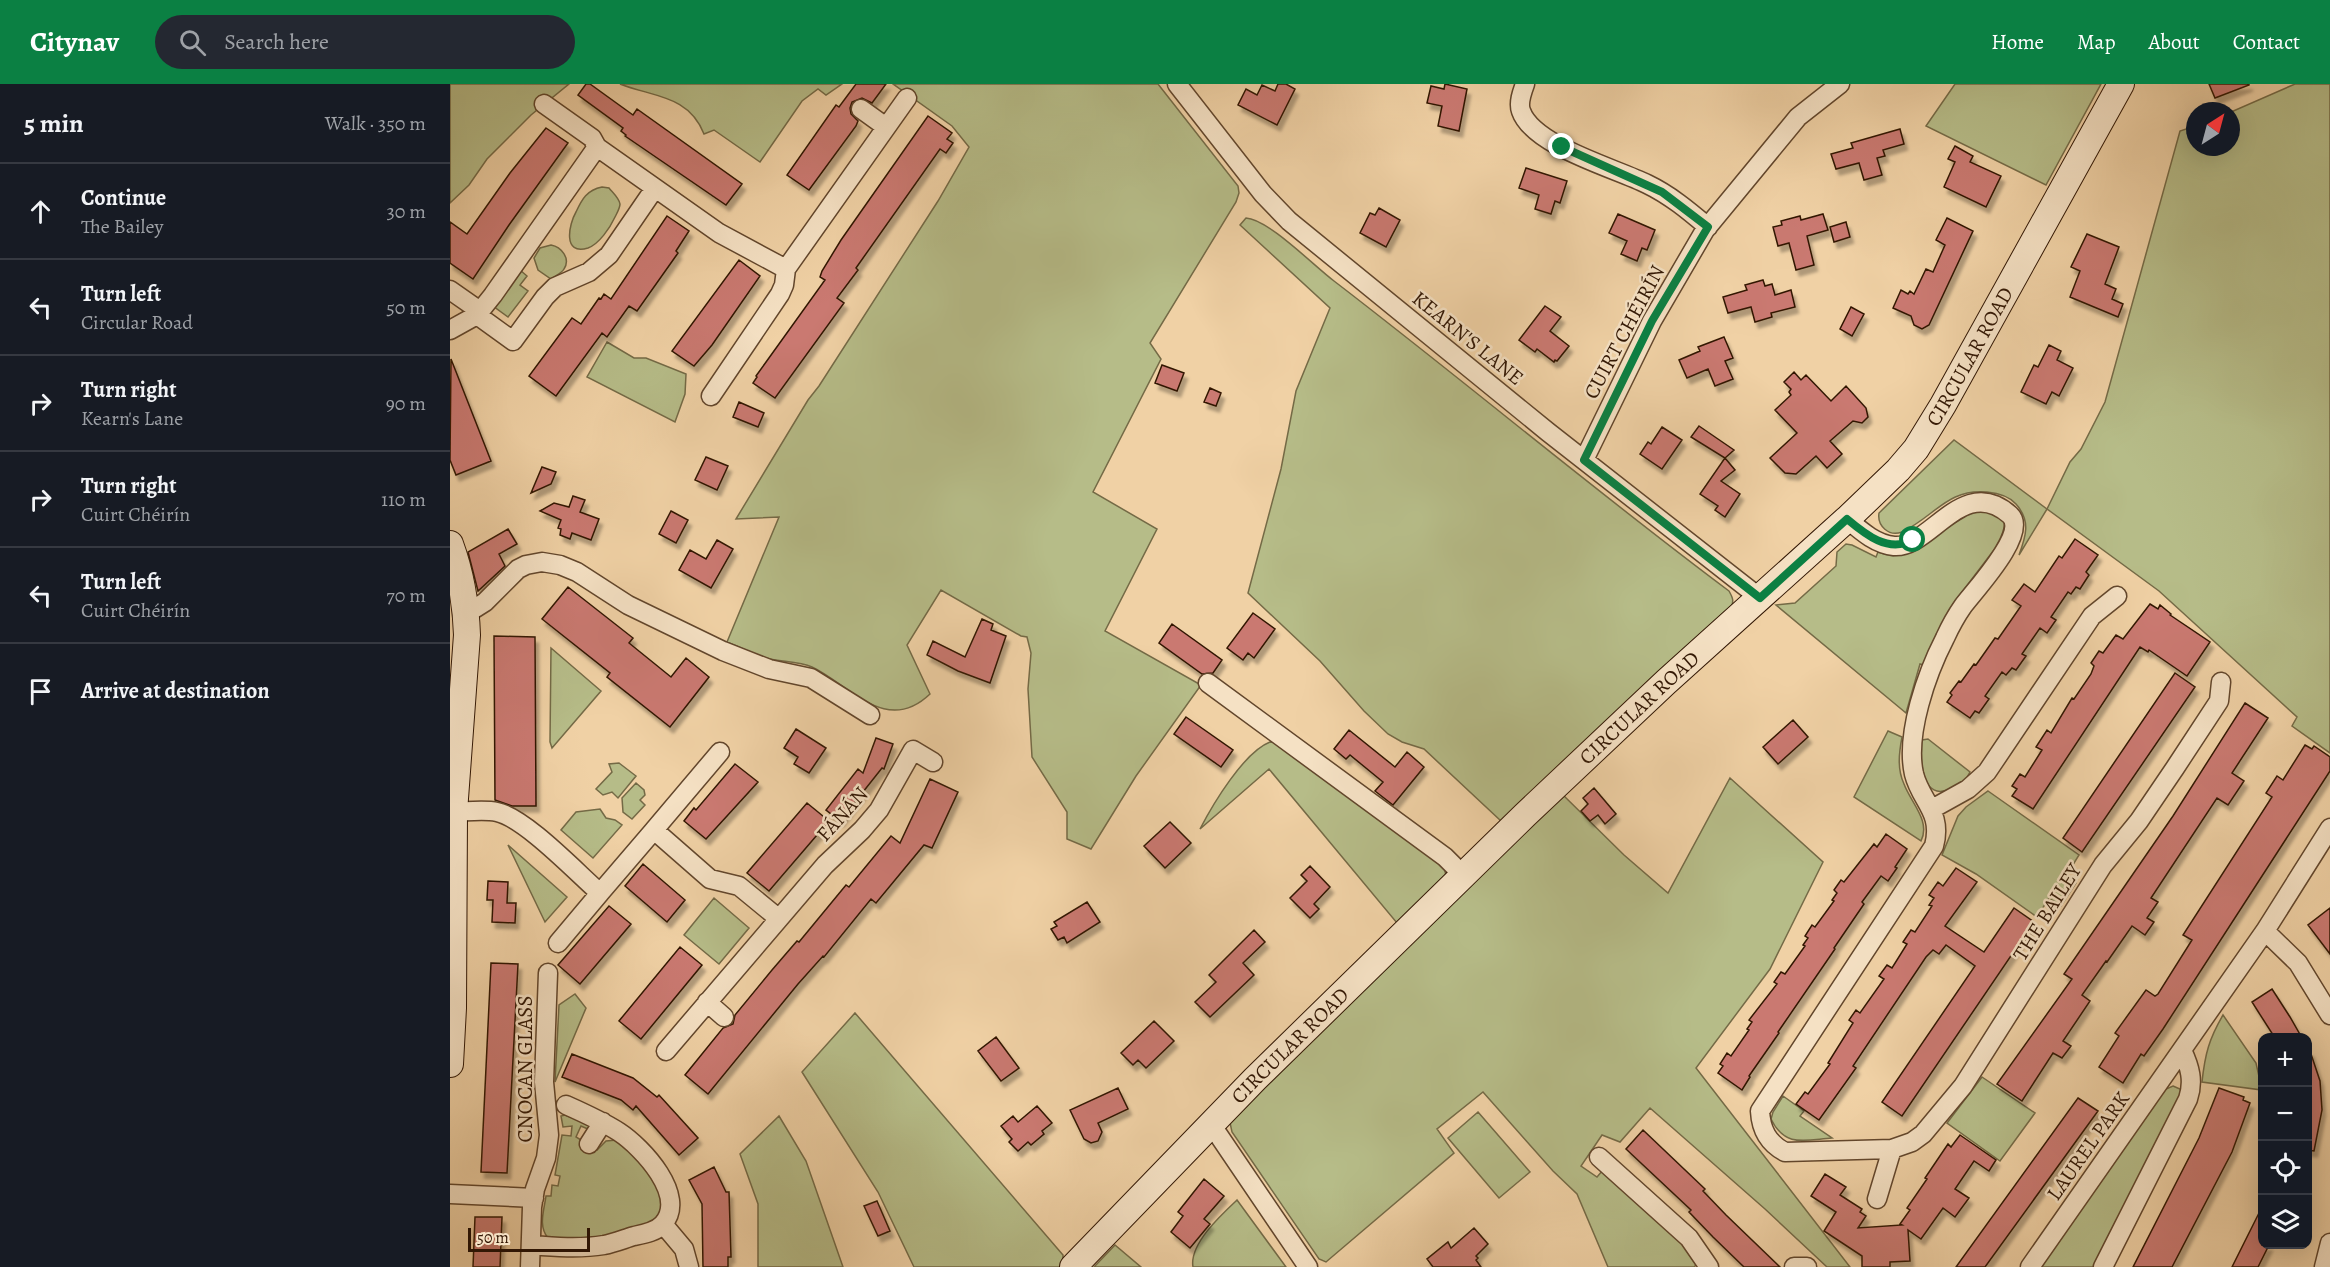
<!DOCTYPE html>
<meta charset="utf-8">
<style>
body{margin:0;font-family:Alegreya,serif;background:#242831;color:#f1f3f6}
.controls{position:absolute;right:18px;bottom:18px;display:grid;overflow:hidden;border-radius:12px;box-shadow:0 6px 24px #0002}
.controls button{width:54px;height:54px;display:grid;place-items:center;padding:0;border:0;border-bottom:2px solid #363941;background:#171b24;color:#f1f3f6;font:30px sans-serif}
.compass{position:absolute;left:1736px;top:18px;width:54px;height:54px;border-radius:50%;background:#171b24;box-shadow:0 6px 24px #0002;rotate:36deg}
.scale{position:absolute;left:18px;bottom:15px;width:122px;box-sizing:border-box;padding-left:6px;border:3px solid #321704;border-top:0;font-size:16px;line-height:21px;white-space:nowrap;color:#321704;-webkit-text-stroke:4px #f5e1c4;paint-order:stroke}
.stop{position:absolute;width:18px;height:18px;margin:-14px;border:4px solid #0b8043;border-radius:50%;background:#fff}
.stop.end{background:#0b8043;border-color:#fff;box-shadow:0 2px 6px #0008}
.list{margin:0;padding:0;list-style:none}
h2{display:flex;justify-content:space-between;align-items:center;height:78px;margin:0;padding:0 24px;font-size:26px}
h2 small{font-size:20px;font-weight:400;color:#9ea1a6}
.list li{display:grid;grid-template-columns:39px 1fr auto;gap:18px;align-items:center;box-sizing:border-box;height:96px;padding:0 24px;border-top:2px solid #363941}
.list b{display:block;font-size:22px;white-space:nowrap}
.list p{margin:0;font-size:20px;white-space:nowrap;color:#9ea1a6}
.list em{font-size:20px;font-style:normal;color:#9ea1a6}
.icon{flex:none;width:33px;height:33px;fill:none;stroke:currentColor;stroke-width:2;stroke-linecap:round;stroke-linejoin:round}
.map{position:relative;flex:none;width:1880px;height:1183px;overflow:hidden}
header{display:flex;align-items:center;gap:36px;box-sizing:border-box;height:84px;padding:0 30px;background:#0b8043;color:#fff}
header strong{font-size:28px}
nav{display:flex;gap:33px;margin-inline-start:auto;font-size:21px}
.search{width:420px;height:54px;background:#242831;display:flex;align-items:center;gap:15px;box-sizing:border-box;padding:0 21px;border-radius:33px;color:#9ea1a6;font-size:22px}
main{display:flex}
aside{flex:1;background:#171b24}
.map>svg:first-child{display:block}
.green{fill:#b6bc88;stroke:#746a46;stroke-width:1.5}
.building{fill:#ca7971;stroke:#321704;stroke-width:1.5;filter:url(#shadow)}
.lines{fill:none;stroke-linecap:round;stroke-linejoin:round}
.street-casing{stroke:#62462c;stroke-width:21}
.secondary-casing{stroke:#321704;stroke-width:28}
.street{stroke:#f5e1c4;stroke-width:18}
.secondary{stroke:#f5e1c4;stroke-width:26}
.route{stroke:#0b8043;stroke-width:8}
.labels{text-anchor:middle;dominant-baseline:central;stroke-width:5;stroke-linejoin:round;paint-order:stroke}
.street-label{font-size:21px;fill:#321704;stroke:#f5e1c4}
</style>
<header>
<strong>Citynav</strong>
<div class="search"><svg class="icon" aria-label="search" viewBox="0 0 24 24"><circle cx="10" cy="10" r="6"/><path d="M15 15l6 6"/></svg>Search here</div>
<nav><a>Home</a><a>Map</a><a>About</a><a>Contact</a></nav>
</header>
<main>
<aside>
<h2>5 min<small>Walk · 350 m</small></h2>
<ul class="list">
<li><svg class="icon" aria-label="ahead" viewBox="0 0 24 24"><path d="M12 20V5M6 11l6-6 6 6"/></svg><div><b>Continue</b><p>The Bailey</p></div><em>30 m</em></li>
<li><svg class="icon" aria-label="left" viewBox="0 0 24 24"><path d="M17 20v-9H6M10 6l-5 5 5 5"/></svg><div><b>Turn left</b><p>Circular Road</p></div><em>50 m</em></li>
<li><svg class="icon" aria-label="right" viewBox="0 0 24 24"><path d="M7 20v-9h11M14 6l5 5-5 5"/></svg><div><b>Turn right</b><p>Kearn's Lane</p></div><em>90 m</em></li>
<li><svg class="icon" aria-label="right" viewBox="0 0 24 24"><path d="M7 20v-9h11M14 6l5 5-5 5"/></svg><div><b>Turn right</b><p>Cuirt Chéirín</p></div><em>110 m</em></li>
<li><svg class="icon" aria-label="left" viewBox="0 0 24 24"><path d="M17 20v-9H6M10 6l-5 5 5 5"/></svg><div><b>Turn left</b><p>Cuirt Chéirín</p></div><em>70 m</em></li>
<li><svg class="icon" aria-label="arrive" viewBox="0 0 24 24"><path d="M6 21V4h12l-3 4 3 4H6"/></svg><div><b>Arrive at destination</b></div></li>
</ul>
</aside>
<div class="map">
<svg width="1880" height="1183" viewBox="0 0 1880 1183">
<defs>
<filter id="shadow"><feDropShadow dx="3.5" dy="6" stdDeviation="1.5" flood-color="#0004"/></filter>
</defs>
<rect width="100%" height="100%" fill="#f0d1a5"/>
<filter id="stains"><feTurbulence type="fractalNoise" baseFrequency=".00333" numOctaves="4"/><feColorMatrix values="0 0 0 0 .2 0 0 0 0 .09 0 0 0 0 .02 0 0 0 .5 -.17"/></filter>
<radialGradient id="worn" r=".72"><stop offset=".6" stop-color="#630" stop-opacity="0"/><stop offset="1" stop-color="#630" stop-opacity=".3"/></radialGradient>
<!-- green -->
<path class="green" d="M0 0H119L81 31 37 75 19 101 0 119Z
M170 0H392L376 11 368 5 352 17 310 78 264 46 254 50C239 11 203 13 170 0Z
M443 0H708L788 102 789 109 786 118 700 259 711 275 643 408 707 445 655 547 751 601 686 692 641 765 617 755V728L582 673 578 605 581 569 577 553 571 552 491 506 457 561 480 610C436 652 400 601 362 583 348 577 330 578 316 574 303 570 290 563 277 558L329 433 286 435 358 316 369 302 488 117 519 63 502 42Z
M1505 0H1651L1596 101 1476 42Z
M1845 0H1880V669L1842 642 1847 633 1709 507 1597 425 1569 471C1576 452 1581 437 1566 420 1559 412 1547 409 1537 408 1498 404 1484 433 1452 448 1439 453 1427 442 1429 429L1504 356 1597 425 1620 378 1631 365 1655 318 1730 47 1745 42V63H1781V28Z
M152 103 159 104C162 108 169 114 170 120 170 124 167 129 165 133 160 144 149 160 138 164 112 172 119 140 126 128 132 115 137 106 152 103Z
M796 134C818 135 864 182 884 197 1017 299 1145 407 1279 507 1283 514 1284 517 1281 524L1051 737 974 665 952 658 938 650 914 627 870 577 798 509 831 385 846 307 880 224 790 141Z
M101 161C111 163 121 174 114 185 112 189 105 192 101 195L88 186 84 174 90 164Z
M70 186 77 192 70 201 78 207 58 233 43 222Z
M157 258 184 274H196L236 290 235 310 225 338 137 293Z
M1524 426 1540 429 1555 437 1557 443 1550 458 1503 520 1474 581 1470 580 1456 629 1326 521 1345 519 1386 482 1387 468 1396 460 1402 461 1426 473 1428 468C1441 473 1448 473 1461 467Z
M101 564 151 607 102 664 100 658Z
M1438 647 1452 653C1449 669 1447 685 1454 700 1461 719 1481 737 1471 757L1404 713Z
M1478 655 1520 688C1516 697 1511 700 1502 704 1471 720 1470 675 1472 656Z
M820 658 828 659 994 781 996 793 947 839 819 685 750 745C763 720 794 668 820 658Z
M169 679 186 692 168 714 162 708 153 711 146 705 162 688 159 680Z
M1280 694 1373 778 1320 885 1246 984 1400 1183H1377L1315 1125 1200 1024 1170 1058 1152 1051 1131 1082 1147 1093 1153 1086 1234 1162 1246 1181 1244 1183H1158L1127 1110 1103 1087 1033 1008 987 1045 1004 1069 876 1178 869 1175 782 1048 779 1034 1111 709 1174 771 1218 809Z
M186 699 194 706 195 711 190 716 195 721 182 735 173 728 172 714Z
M1538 707 1629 771 1616 792 1626 799 1611 822 1599 814 1587 833 1526 790 1492 771 1508 732 1516 723Z
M150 725 156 734 165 736 172 741 143 774 111 746 126 728Z
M58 761 117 813 95 838Z
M264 814 299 844 269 880 234 851Z
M125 910 136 924 105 998 109 921Z
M405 929 613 1171V1179L609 1183H464L428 1108 352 988Z
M1773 931 1806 979 1812 1006 1752 998C1755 970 1759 955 1773 931Z
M1532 993 1585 1029 1550 1077 1497 1039Z
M1723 1002 1730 1005 1732 1012 1729 1021 1644 1183H1586L1700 1025 1716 1005Z
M1333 1012 1354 1027 1350 1032 1382 1054C1355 1056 1335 1064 1321 1035L1323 1028Z
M1028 1028 1080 1088 1049 1114 998 1054Z
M115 1031 139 1040 140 1046 131 1042 126 1053 147 1066 156 1057 167 1056C187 1075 214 1094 215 1124L204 1139 152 1156 98 1154C88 1142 94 1127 96 1112H101L102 1101 108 1102 110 1092 105 1091 112 1051 121 1052 122 1042 113 1043 111 1032Z
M329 1032 356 1077 393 1183H308V1120L290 1070Z
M787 1116 836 1183H743C739 1160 772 1130 787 1116Z
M665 1161 691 1183H644Z"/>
<!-- building -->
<path class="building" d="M136 0H140L183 31 187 25 292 100 276 121 175 52 176 51 171 47 173 44 128 11Z
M406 0H436L422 19 412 14 402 18 400 24 401 30 408 37 406 42 359 106 337 91 386 21 389 23Z
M828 0H836L845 5 827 41 788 21 796 5 807 11 812 1 825 7Z
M995 0 1017 5 1009 47 988 42 992 22 977 19 981 2 994 5Z
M1759 0H1799V1L1765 14Z
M478 32 502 49 497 55 503 59 496 69 490 65 406 184 408 186 387 214 394 219 325 314 303 299 307 293 306 292 375 196 370 193 372 187 391 156Z
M96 44 118 59 59 141 23 195 0 179V138L17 150 60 89Z
M1450 45 1454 60 1433 66 1435 72 1427 74 1432 91 1414 96 1409 79 1386 85 1381 70 1403 64 1401 59Z
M1505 62 1523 72 1520 78 1551 92 1536 123 1494 103 1505 78 1498 75Z
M1076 84 1117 97 1110 119 1105 117 1101 130 1085 125 1089 111 1069 104Z
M929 124 950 136 936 163 910 149 920 129 925 131Z
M1168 130 1205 146 1197 166 1192 164 1187 177 1171 170 1177 157 1159 149Z
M1373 130 1378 146 1357 152 1364 181 1346 186 1339 159 1328 162 1323 143 1332 141 1331 137 1350 132 1351 136Z
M217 132 239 147 226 167 228 169 187 227 179 222 157 253 152 249 106 312 79 292 122 234 131 240 149 214 151 215 154 210 161 215Z
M1497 134 1523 147 1479 241 1472 245 1464 241 1461 232 1443 224 1451 206 1458 210 1460 207 1464 210 1476 185 1483 188 1495 161 1486 156Z
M1396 138 1400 153 1384 158 1380 143Z
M1637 150 1669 163 1655 200 1666 205 1662 215 1673 220 1668 233 1620 213 1630 187 1621 183Z
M289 176 310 192 262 261 244 282 222 267Z
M1313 196 1315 202 1322 200 1325 211 1341 206 1345 223 1321 229 1322 233 1305 238 1301 223 1278 229 1273 213 1297 206 1295 201Z
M1095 222 1111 233 1100 247 1119 262 1107 277 1105 276 1104 278 1087 265 1085 268 1069 256Z
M1401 223 1414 230 1402 252 1390 245Z
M1274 253 1283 274 1275 277 1283 295 1265 302 1258 285 1237 294 1229 276 1250 267 1248 263Z
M1599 261 1611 267 1607 276 1623 284 1609 312 1602 308 1596 320 1571 308 1584 281 1588 283Z
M1 275 41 377 6 391 0 376Z
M712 281 734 289 727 307 705 299Z
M1344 288 1351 296 1356 291 1381 317 1396 302 1416 324 1418 333 1412 339 1403 337 1380 357 1392 370 1377 384 1366 372 1346 390 1335 389 1320 374 1347 349 1325 326 1341 311 1339 308 1341 305 1334 298Z
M760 304 771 309 766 322 754 318Z
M289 318 314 329 308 343 283 333Z
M1249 342 1284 366 1275 374 1285 386 1271 397 1290 410 1275 433 1265 426 1268 422 1250 410 1275 374 1241 353Z
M1212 343 1232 356 1212 385 1190 370 1198 358 1201 360Z
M256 373 278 382 267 406 245 396Z
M92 383 106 388 101 400 81 409Z
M123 412 135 416 130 428 149 435 141 456 122 449 120 455 110 451 111 445 108 444 111 436 90 427 104 419 119 423Z
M221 427 238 436 226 459 209 450Z
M58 445 67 460 49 470 55 482 28 507 18 468Z
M1625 455 1648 471 1636 488 1639 491 1630 505 1626 503 1621 510 1618 508 1601 533 1606 536 1597 549 1590 544 1572 570 1576 572 1566 586 1562 584 1556 591 1552 588 1535 612 1539 615 1529 629 1525 627 1520 634 1497 618 1502 611 1500 609 1509 597 1511 598 1524 580 1526 581 1545 554 1548 555 1571 522 1562 516 1574 500 1585 508 1609 472 1612 474Z
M267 456 283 465 261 504 229 486 240 466 256 475Z
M118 503 183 554 179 559 221 593 236 574 259 593 220 643 157 593 160 589 92 535Z
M1700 520 1708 525 1710 521 1721 530 1720 531 1760 558 1737 592 1699 566 1698 568 1690 563 1583 725 1562 712 1567 705 1562 702 1570 690 1575 693 1592 666 1586 663 1597 646 1601 649 1622 614 1624 615 1641 590 1644 582 1641 579 1649 567 1653 569 1666 551 1673 555Z
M803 529 825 545 804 574 798 569 793 576 777 564Z
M532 535 543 540 541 546 556 552 540 599 508 587 477 571 483 557 515 573Z
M722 540 772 576 763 589 752 590 709 559Z
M44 552 85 553 86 722H62L45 716Z
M1725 589 1745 603 1632 768 1613 754Z
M1795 619 1818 634 1782 689 1794 697 1778 721 1767 714 1701 814 1708 818 1697 834 1704 838 1695 851 1682 842 1657 878 1656 877 1632 911 1640 917 1613 957 1621 962 1612 974 1603 969 1572 1017 1547 1000 1622 895 1614 890 1723 732Z
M736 633 783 666 771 683 724 650Z
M1343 636 1358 653 1328 680 1313 663Z
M346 645 376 664 359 689 344 680 348 673 334 664Z
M899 646 945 683 957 668 974 683 943 721 925 707 933 698 900 671 896 675 884 665Z
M426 654 443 660 434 685 432 684 390 737 376 726 408 685 413 689Z
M1855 661 1862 665 1864 662 1880 673V687L1713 945 1694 972 1691 970 1673 999 1649 983 1669 952 1665 949 1696 906 1705 912 1708 910 1742 856 1733 851 1822 713 1816 709 1827 692 1833 696Z
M285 680 308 698 256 755 234 737 244 724 246 726Z
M480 695 508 708 482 764 474 761 426 819 421 815 374 873 373 872 348 900 258 1010 235 991 273 944 283 940 285 931 322 886 347 857 349 858 396 801 399 803 441 752 450 759Z
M1144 704 1166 730 1155 740 1148 731 1140 737 1131 727 1138 720 1133 714Z
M357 719 379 737 319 807 297 789Z
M720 738 741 759 715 784 694 762Z
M1436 750 1457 765 1445 783 1447 784 1438 797 1431 792 1412 818 1414 820 1384 864 1385 865 1328 948 1329 949 1299 992 1300 993 1292 1006 1268 989 1273 982 1270 980 1277 969 1281 972 1299 946 1297 945 1302 938 1299 936 1327 900 1324 898 1331 888 1335 890 1355 862 1353 861 1358 854 1355 852 1362 841 1365 843 1384 817 1382 816 1387 809 1384 806 1391 796 1394 798 1424 760 1427 763Z
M193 780 235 816 217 838 175 802Z
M860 782 880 803 864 820 869 825 860 834 840 814 857 797 851 791Z
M1506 784 1527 798 1495 842 1534 868 1564 824 1584 838 1452 1032 1432 1018 1525 882 1496 861 1489 870 1483 866 1476 873 1403 982 1406 984 1369 1036 1346 1020 1355 1008 1358 1010 1380 980 1378 979 1403 939 1399 936 1406 926 1410 929 1434 895 1429 892 1437 881 1442 884 1457 860 1453 858 1461 846 1465 848 1482 822 1479 821 1484 814 1479 811 1488 798 1493 802Z
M38 797 58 798 57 819H66L65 839 42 838 43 816H37Z
M637 818 650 838 617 859 614 853 608 856 601 845 607 842 604 838Z
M159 822 181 840 130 900 108 881Z
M1880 824V870L1858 841Z
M804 846 815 858 793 879 804 891 760 933 745 918 766 898 759 891Z
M230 863 252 881 191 955 169 937Z
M41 879 68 880 57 1089 31 1088Z
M1822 905 1840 933 1852 954H1825L1802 918Z
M704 937 724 957 696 984 688 976 683 981 671 969Z
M546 953 569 984 551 997 528 967Z
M1857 967H1860L1870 997 1872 1026 1864 1067 1857 1066Z
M122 970 183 994 207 1013 209 1011 248 1054 229 1071 186 1022 183 1026 171 1016 112 993Z
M668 1004 678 1025 648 1039 652 1048 648 1057 641 1059 634 1055 620 1026Z
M1769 1004 1794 1013 1793 1016 1800 1019 1782 1068 1722 1183H1683L1749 1054Z
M1628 1014 1648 1027 1632 1049 1535 1183H1506Z
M587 1022 602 1039 592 1047 594 1050 581 1061 578 1058 568 1067 559 1058 562 1055 551 1042 563 1032 568 1038Z
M1193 1046 1255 1105 1253 1107 1276 1131 1330 1183H1294L1263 1153 1239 1128 1241 1126 1176 1065Z
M1510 1051 1546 1076 1539 1087 1524 1077 1505 1105 1519 1114 1505 1133 1493 1124 1471 1155 1458 1146 1460 1177 1440 1178V1183H1412V1172L1374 1147 1386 1128 1361 1112 1375 1090 1396 1103 1390 1111 1412 1125 1410 1128 1416 1132 1408 1144 1452 1141 1450 1140 1460 1126 1457 1124 1477 1095 1475 1094 1498 1060 1501 1063Z
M264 1083 276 1108H279L281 1173H278V1183H253L252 1120 239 1096Z
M754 1095 774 1112 754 1135 760 1140 740 1164 721 1148 733 1132 728 1128Z
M427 1117 440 1147 428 1152 414 1122Z
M1812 1123V1161H1819L1808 1183H1782Z
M25 1133H52L50 1183H23Z
M1024 1144 1038 1160 1026 1172 1028 1174 1026 1176 1031 1183H983L977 1175 998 1158 1001 1164Z"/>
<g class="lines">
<!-- street casing -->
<g class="street-casing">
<path id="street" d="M727 0 813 110 839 137 1098 348 1310 514
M1075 0C1072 8 1068 19 1071 27 1083 62 1165 84 1197 100 1220 111 1239 127 1258 143
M94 20 142 54 147 63 269 149 336 185
M411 25 436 43
M0 206 30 227
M27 231 63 257 95 213 105 203 139 188 159 171 205 104
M0 246 27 231 43 211 147 63
M261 312 330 210 334 201 336 185 457 14
M1134 376 1202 237 1255 146 1348 33 1390 0
M1397 435C1410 446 1425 460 1444 462 1480 465 1513 389 1560 431 1579 449 1524 507 1513 522 1506 532 1500 543 1495 554 1477 589 1455 650 1464 690 1471 718 1493 728 1484 762L1310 1027C1311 1046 1318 1059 1335 1068L1442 1065 1462 1058 1473 1050 1513 1002 1653 781 1689 737 1725 684 1769 617 1771 598
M16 530 35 518 68 485 76 481 92 478 110 481 127 488 178 521 273 567 319 585 361 594 420 631
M758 599 995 773 1013 791
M1482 725 1518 705 1537 688 1642 532 1667 512
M0 728C15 728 33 725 47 728 75 734 126 788 150 809L204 746 260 795 289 802 328 834
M204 746 270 668
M1815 847 1848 879 1880 931
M108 859 150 809
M257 918 274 933
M216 967 375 781 412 746 429 726 463 666 483 678
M761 1040 858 1183
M139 1060 153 1038
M1149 1073 1239 1154 1259 1183
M0 1110 84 1114
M1427 1115 1442 1065
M213 1140 234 1165 239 1183
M81 1161C104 1163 130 1165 154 1161 164 1159 174 1155 184 1152 194 1150 206 1148 213 1140 238 1112 192 1063 169 1048 152 1037 134 1029 116 1021
M80 1183 82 1123 85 1105 96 1074 99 1051 94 998 98 889
M1344 1183H1357
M1580 1183 1815 847 1880 744
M1653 1183 1738 1015C1744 997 1740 983 1732 966
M1874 1183 1880 1159"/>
</g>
<!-- secondary casing -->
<g class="secondary-casing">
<g id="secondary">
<path d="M0 460C11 490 16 520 17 551L4 728 3 924 0 980"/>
<path id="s1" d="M623 1183 805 995 1075 731 1216 598 1397 435 1448 386 1466 365 1493 321 1671 0"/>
</g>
</g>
<!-- street -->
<use href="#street" class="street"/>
<!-- secondary -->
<use href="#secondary" class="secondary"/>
</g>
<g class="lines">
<!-- route -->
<path class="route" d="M1112 63 1212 108 1258 143 1202 237 1134 376 1310 514 1397 435C1416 451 1438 469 1463 456"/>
</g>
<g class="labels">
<!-- street labels -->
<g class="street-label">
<text transform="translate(1174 248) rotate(-62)">CUIRT CHÉIRÍN</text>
<text transform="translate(1018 254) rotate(39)">KEARN'S LANE</text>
<text stroke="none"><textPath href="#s1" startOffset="1282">CIRCULAR ROAD</textPath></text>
<text stroke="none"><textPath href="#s1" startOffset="796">CIRCULAR ROAD</textPath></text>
<text transform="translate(392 730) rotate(-48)">FÁNÁN</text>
<text transform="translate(1597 828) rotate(-58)">THE BAILEY</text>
<text stroke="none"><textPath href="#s1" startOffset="310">CIRCULAR ROAD</textPath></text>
<text transform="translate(75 985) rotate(-90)">CNOCAN GLASS</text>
<text transform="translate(1638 1062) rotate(-55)">LAUREL PARK</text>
</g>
</g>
<rect width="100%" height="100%" filter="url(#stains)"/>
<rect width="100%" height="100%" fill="url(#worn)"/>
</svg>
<div class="controls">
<button>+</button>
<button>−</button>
<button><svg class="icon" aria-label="locate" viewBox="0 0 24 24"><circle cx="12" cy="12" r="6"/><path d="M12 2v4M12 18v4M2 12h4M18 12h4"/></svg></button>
<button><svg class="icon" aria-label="layers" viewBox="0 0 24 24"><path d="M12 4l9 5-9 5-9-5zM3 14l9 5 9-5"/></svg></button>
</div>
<svg class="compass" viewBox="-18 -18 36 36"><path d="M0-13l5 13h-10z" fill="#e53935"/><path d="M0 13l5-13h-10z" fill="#9ea1a6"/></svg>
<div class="scale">50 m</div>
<div class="stop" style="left:1463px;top:456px"></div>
<div class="stop end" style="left:1112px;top:63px"></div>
</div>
</main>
